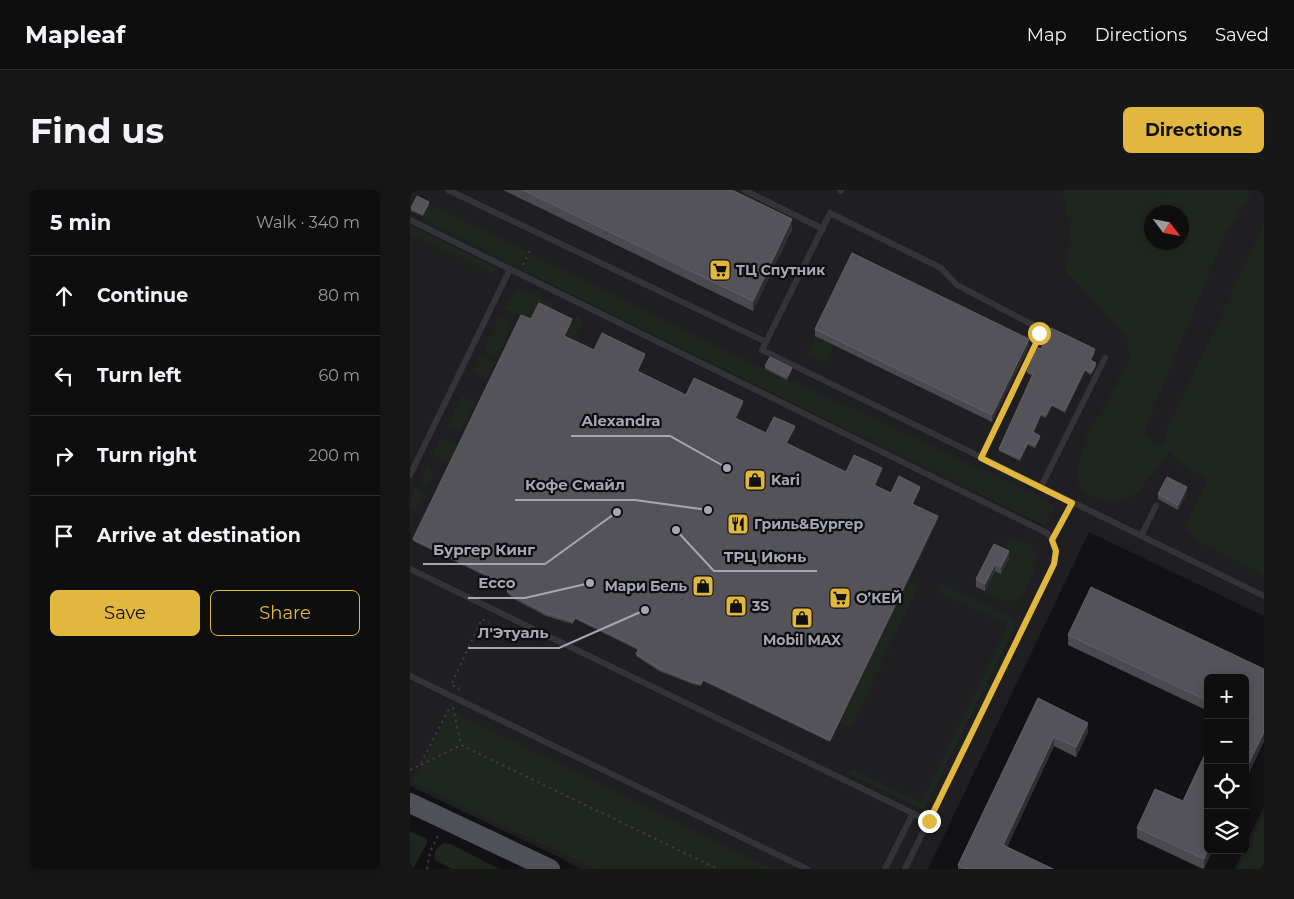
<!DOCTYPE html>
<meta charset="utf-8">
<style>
body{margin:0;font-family:Montserrat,sans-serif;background:#171718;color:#f1f3f6}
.controls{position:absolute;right:15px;bottom:15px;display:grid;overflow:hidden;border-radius:8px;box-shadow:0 2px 8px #0003}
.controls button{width:45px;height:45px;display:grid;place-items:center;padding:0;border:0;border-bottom:1px solid #2e2e2f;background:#0e0e0f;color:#f1f3f6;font:25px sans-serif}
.compass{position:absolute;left:734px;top:15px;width:45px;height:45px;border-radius:50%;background:#0e0e0f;box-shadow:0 2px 8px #0003;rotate:122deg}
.stop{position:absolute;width:15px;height:15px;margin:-11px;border:4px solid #e1b83d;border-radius:50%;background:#fff}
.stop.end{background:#e1b83d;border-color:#fff;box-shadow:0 1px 5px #0008}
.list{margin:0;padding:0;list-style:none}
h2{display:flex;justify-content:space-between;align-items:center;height:65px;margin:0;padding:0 20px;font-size:21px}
h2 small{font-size:16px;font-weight:400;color:#9b9c9e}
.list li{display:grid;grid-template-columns:32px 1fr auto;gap:15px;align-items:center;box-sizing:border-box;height:80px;padding:0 20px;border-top:1px solid #2e2e2f}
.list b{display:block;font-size:19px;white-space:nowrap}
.list em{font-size:16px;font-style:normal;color:#9b9c9e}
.actions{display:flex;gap:10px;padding:15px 20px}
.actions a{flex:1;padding:11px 0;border:1px solid #e1b83d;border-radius:8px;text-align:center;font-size:18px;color:#e1b83d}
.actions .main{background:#e1b83d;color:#111}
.icon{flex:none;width:28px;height:28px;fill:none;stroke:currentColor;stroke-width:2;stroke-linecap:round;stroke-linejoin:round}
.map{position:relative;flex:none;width:854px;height:679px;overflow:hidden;border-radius:8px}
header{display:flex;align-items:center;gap:30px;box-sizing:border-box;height:70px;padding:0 25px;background:#0e0e0f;border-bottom:1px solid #2e2e2f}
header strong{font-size:24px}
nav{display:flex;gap:28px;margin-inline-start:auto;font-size:18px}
.intro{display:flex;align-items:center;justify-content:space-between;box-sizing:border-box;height:120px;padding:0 30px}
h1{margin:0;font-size:35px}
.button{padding:12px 22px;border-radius:8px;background:#e1b83d;color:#111;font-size:18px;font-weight:700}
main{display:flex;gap:30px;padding:0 30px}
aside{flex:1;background:#0e0e0f;border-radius:8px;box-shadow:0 2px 8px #0003}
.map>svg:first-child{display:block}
.built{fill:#1f1e21;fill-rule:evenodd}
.green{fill:#1f2620;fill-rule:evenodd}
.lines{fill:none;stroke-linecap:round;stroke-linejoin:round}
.path{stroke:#3a3b3f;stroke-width:2;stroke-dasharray:2.5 4;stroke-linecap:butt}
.service{stroke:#343438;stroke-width:6}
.primary{stroke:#505157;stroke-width:20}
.wall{fill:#49494f}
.shaded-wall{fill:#2f2f33}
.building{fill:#535359;stroke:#606167}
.route{stroke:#e1b83d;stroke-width:6}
.labels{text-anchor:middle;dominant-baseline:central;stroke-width:4.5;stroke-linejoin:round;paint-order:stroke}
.poi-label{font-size:14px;font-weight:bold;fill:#a5a8b3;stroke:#0e0d0f;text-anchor:start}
.leader{fill:none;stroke:#a5a8b3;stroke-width:2}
.callout-dot{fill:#a5a8b3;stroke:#0e0d0f;stroke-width:2}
.callout-label{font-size:15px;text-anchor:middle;font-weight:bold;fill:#a5a8b3;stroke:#0e0d0f;stroke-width:4.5;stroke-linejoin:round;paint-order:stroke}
</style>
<header>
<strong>Mapleaf</strong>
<nav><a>Map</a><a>Directions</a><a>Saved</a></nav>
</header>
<div class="intro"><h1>Find us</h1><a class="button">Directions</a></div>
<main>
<aside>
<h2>5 min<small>Walk · 340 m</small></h2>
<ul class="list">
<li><svg class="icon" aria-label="ahead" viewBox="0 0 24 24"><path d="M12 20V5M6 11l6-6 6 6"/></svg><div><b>Continue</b></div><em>80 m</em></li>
<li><svg class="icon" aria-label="left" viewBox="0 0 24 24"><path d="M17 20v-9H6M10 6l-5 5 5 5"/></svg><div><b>Turn left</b></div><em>60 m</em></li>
<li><svg class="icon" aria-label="right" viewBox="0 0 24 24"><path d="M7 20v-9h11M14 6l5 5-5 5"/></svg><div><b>Turn right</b></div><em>200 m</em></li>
<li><svg class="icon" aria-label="arrive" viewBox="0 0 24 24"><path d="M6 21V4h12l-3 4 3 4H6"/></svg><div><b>Arrive at destination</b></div></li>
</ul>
<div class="actions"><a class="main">Save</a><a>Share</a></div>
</aside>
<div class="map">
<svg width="854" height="679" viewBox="0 0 854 679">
<rect width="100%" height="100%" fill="#121214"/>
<!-- built -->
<path class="built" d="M0 0H854V426L679 342 518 679H170L151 668 0 596ZM742 22H772V52H742Z
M854 617V632L832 679H825L833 660H835V656Z"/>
<!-- green -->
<path class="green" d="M652 0H843L815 45 734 242 744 255 754 256 757 240 854 34V385L785 349 775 337 798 289 772 274 760 262 727 303 708 312 684 308 665 294 676 247 720 170 717 147 656 81 660 37ZM742 22H772V52H742Z
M20 14 117 62 109 78 12 29Z
M0 35 87 78 84 84 0 43Z
M120 64 377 190 388 193 635 309 642 313 645 318 635 336 112 80Z
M109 99 144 114 141 120 128 114 120 130 93 119 102 104Z
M167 125 171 129 172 137 165 152 156 148Z
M90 126 103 133 87 166 74 159Z
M405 146 424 156 417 171 413 172 398 164 397 161Z
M70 166 84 173 77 188 63 182Z
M52 206 65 212 50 242 37 236Z
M30 248 47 256 39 273 23 265Z
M17 276 25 280 16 298 9 294Z
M6 299 14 303 5 321 0 319V313Z
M606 349C641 357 622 386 613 406 602 417 585 409 575 401L585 381 591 384 599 369 591 365 598 350Z
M498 390 509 395 441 538 430 533Z
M532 394 603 428 605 434 602 443 514 620 439 584 442 579 511 612 598 435 528 401Z
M40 520 48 524 361 679H185L3 593Z
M854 625V679H828Z
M0 641 15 648 18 651 3 679H0Z
M35 653 41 654 89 679H42L25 670C23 662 27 656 35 653Z"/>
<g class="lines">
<!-- path -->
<path class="path" d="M113 75 120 60
M48 500 49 498 41 495 72 429 79 433
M43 517 51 555 308 679
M11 575 51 555
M0 580 10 575 41 515
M17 679 20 662 29 644"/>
<!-- service -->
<path class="service" d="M38 0 356 152
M334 0 413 39
M430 0 431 1
M0 30 637 343C646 353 646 361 644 374L495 679
M571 268 628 149C629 142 628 139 623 135L547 95 531 78 420 23 352 160 854 406
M0 285 100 79
M631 297 695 168
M731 346 746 316
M642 350 662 313
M0 379 519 631
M0 486 397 679
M475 679 503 623"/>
<!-- primary -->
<path class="primary" d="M0 613 140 679"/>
</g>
<!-- wall -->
<path class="wall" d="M93 0H322L382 39 343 121Z
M19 15 13 26 1 21V18Z
M121 129 162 132 155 146 184 160 235 166 228 181 276 205 333 214 326 229 356 243 385 239 377 253 436 282 472 281 465 296 481 303 510 299 503 314 528 329 420 552 293 491 291 496 283 494 249 481 226 466V464L228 460 165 429 163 434 136 426 104 409 97 403V401L98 397 3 351V349Z
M405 139 619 156 582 232 405 146Z
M631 159 685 162 681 171 686 176 681 185 675 181 655 223 642 216 636 228 631 226 623 243 630 248 625 258 618 255 610 271 589 261V259L622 186 617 183V181Z
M355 176 382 180 377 190 355 179Z
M777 302 768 320 748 309V304Z
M584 354 599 369 591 384 585 381 575 401 566 397V389Z
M658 445 854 479V551L835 591V488H798V521L658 455Z
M628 508 678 542 666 567 644 556 597 657 643 679H548V675Z
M727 638 798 660H803L793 679 727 648Z"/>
<!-- shaded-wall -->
<path class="shaded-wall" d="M19 12V15L13 26V24Z
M382 29V39L343 121V111Z
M162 129V132L154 148V146Z
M619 149V156L582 232V225Z
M235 164V166L227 183V181Z
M382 178V180L377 190V187Z
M675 179V181L655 223V220Z
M333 211V214L325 231V228Z
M642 214V216L636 228V225Z
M631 223V226L623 245V242Z
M385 236V239L376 255V253Z
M618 252V255L610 271V268Z
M472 278V281L464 298V295Z
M510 297V299L502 316V314Z
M777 297V302L768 320V315Z
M528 326V329L420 552V550Z
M599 361V369L591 384V377Z
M585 374V381L575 401V394Z
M678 533V542L666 567V557Z
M854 542V551L835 591V581Z
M644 547V556L593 665V655Z
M798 660H803L794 679V669Z"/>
<!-- building -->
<path class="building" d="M113 0H322L382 29 343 111Z
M7 6 19 12 13 24 1 18Z
M442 63 619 149 582 225 405 139Z
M129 113 162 129 154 146 184 160 192 143 235 164 227 181 276 205 284 188 333 211 325 228 356 243 364 227 385 236 376 253 436 282 444 265 472 278 464 295 481 303 489 286 510 297 502 314 528 326 420 550 293 489 291 494 283 492 249 478 226 464 229 458 165 427 163 431 136 423 104 406 97 401 99 395 3 349 111 125 121 129Z
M641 138 685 159 680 170 686 173 681 182 675 179 655 220 642 214 636 225 631 223 623 242 630 246 625 255 618 252 610 268 589 259 623 184 617 181 628 158 631 159Z
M360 167 382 178 377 187 355 176Z
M757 287 777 297 768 315 748 304Z
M584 354 599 361 591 377 585 374 575 394 566 389Z
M681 397 854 479V542L835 581V488H798V511L658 445Z
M628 508 678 533 666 557 644 547 593 655 643 679H556L548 675Z
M798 558V660L794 669 727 638 745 599 773 611Z"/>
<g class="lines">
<!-- route -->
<path class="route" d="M519 631 644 374 646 361 642 350 662 313 571 268 628 149 629 143"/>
</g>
<!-- icons -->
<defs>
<g id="supermarket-square" transform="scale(1.125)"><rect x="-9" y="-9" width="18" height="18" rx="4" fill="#e1b83d" stroke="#0e0d0f"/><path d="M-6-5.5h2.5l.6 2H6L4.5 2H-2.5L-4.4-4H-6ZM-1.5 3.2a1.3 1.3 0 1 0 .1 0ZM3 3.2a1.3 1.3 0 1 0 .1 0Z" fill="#111"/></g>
<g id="shop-square" transform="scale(1.125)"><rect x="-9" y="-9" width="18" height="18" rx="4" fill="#e1b83d" stroke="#0e0d0f"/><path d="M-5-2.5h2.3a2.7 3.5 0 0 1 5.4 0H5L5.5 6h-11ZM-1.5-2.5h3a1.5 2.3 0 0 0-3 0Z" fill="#111"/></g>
<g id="restaurant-square" transform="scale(1.125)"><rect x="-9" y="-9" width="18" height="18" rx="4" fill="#e1b83d" stroke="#0e0d0f"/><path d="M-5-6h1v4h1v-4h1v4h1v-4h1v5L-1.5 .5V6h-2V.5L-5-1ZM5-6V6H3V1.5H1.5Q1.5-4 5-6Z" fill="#111"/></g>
</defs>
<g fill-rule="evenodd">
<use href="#supermarket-square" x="310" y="80"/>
<use href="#shop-square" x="345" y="290"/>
<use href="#restaurant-square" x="328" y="334"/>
<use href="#shop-square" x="293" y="396"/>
<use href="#supermarket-square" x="430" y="408"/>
<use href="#shop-square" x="326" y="416"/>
<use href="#shop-square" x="392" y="428"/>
</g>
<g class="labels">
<!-- poi labels -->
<g class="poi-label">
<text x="326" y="80">ТЦ Спутник</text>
<text x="361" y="290">Kari</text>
<text x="344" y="334">Гриль&amp;Бургер</text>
<text x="277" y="396" text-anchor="end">Мари Бель</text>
<text x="446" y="408">О’КЕЙ</text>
<text x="342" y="416">3S</text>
<text x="392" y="450" text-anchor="middle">Mobil MAX</text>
</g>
</g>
<!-- callouts -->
<path class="leader" d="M317 278L260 246H161M298 320L225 310H105M207 322L135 374H13M266 340L304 381H407M180 393L115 408H58M235 420L149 458H58"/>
<g class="callout-dot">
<circle cx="317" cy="278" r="5"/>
<circle cx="298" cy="320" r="5"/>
<circle cx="207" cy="322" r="5"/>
<circle cx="266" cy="340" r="5"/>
<circle cx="180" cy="393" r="5"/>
<circle cx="235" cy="420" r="5"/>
</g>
<g class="callout-label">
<text x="211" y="236">Alexandra</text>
<text x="165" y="300">Кофе Смайл</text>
<text x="74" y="365">Бургер Кинг</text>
<text x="355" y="372">ТРЦ Июнь</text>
<text x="87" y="398">Ecco</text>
<text x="103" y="448">Л'Этуаль</text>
</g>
</svg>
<div class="controls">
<button>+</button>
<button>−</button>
<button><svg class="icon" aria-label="locate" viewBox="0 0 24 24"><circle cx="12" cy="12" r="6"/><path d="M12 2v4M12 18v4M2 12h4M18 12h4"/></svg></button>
<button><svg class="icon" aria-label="layers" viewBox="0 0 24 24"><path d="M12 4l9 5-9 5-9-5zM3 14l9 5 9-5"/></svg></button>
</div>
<svg class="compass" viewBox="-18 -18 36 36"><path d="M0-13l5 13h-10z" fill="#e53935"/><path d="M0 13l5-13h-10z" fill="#9b9c9e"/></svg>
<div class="stop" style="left:629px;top:143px"></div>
<div class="stop end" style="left:519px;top:631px"></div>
</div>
</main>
